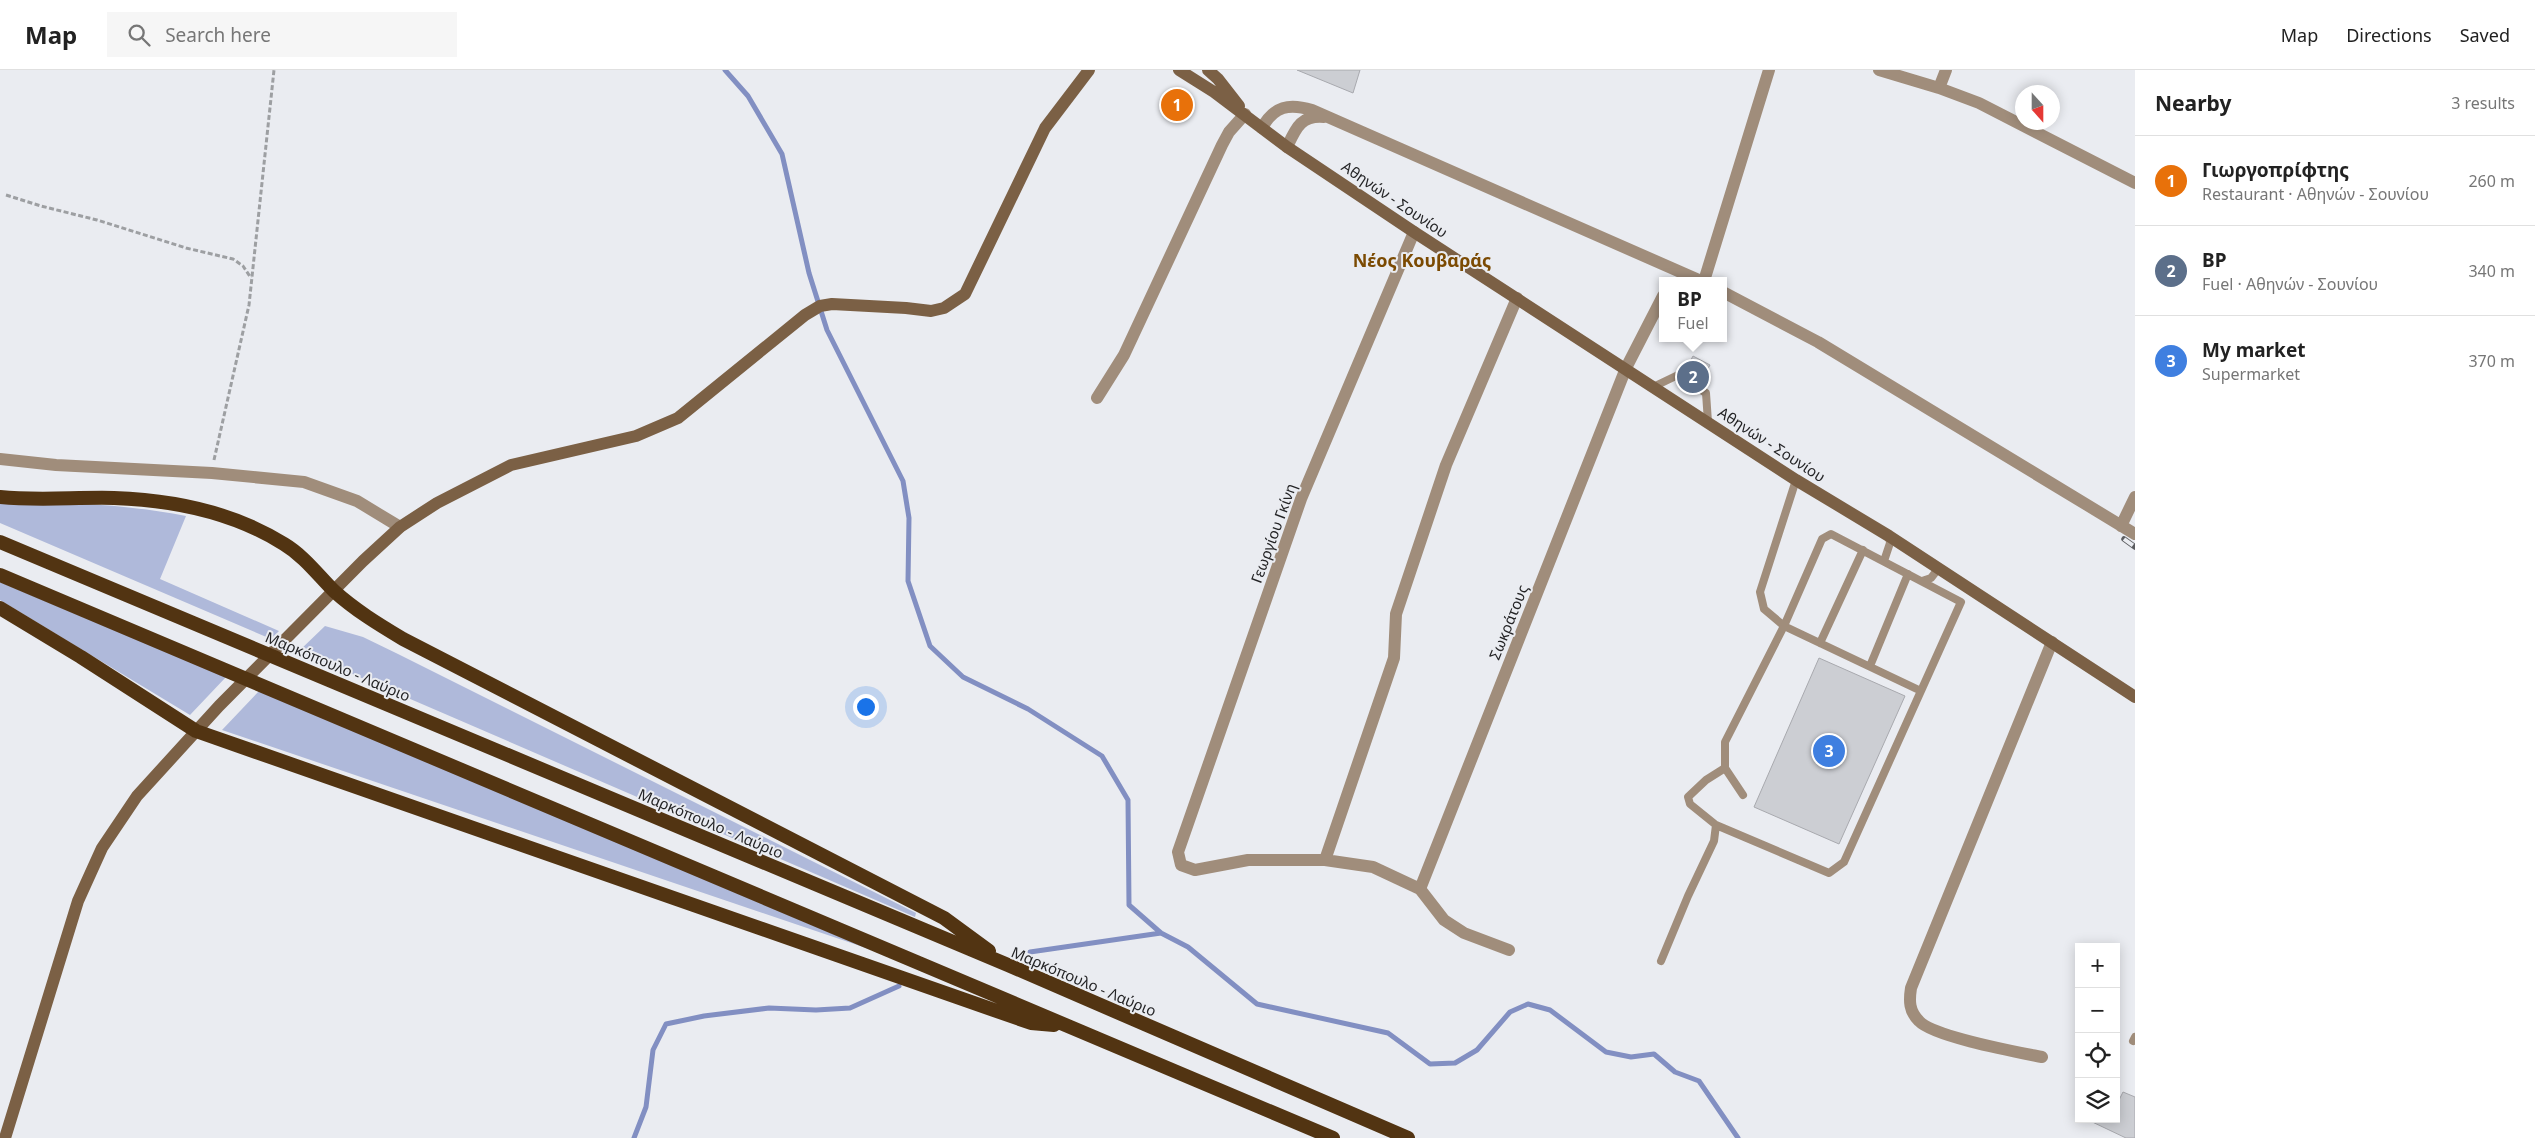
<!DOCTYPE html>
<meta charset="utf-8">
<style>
body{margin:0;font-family:"Noto Sans",sans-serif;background:#f6f6f6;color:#222}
.controls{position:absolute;right:15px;bottom:15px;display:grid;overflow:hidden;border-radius:0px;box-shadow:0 2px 12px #0003}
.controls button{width:45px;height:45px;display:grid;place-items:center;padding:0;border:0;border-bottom:1px solid #e0e0e0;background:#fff;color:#222;font:25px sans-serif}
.compass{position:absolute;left:2015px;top:15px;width:45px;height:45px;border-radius:50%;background:#fff;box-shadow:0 2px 12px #0003;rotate:159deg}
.you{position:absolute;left:865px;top:636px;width:18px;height:18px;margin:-12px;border:4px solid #fff;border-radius:50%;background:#1a73e8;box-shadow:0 0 0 8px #1a73e833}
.badge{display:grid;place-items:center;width:32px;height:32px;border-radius:50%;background:#78542e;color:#fff;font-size:16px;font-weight:700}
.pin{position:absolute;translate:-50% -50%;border:2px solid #fff;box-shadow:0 1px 5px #0006}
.popup{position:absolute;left:1659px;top:207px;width:68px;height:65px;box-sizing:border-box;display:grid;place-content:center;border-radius:0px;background:#fff;filter:drop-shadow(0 1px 4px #0005);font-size:16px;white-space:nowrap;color:#767676}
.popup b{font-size:19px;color:#222}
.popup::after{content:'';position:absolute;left:50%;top:100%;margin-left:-10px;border:10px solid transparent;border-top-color:#fff}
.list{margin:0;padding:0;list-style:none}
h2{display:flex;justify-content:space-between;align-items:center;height:65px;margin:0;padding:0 20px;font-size:21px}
h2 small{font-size:16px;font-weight:400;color:#767676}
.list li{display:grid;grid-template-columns:32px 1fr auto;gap:15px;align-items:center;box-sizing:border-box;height:90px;padding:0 20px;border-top:1px solid #e0e0e0}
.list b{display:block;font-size:19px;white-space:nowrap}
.list p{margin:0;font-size:16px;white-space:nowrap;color:#767676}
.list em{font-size:16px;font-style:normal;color:#767676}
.icon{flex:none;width:28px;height:28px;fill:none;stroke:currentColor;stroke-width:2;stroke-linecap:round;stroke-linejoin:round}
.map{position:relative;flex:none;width:2135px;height:1068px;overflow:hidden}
header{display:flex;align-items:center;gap:30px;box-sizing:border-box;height:70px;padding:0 25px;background:#fff;border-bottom:1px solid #e0e0e0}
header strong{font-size:24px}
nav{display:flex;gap:28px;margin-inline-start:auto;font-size:18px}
.search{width:350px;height:45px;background:#f6f6f6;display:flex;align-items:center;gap:12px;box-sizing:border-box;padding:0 18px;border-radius:0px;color:#767676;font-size:19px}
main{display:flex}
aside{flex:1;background:#fff}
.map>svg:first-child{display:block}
.green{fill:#afb9da}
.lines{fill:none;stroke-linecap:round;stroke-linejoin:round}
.stream{stroke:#828fc2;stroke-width:5}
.building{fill:#ccced3;stroke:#a8a9ae}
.path{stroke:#9d9fa2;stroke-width:3;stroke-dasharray:5 2.5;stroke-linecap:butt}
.service{stroke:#a08d7b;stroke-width:8}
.minor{stroke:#a08d7b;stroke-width:12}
.tertiary{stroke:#a08d7b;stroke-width:12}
.secondary{stroke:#7b6045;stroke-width:12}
.trunk{stroke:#523412;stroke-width:14}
.rail-casing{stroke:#5c5d60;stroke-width:5.5}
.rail{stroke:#eaecf1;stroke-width:4;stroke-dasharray:11;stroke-linecap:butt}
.labels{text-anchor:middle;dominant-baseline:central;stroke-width:4;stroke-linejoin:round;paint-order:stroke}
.street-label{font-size:15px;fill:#242426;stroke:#eaecf1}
.quarter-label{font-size:18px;font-weight:bold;fill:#7b4a02;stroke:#eaecf1}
</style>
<header>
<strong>Map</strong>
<div class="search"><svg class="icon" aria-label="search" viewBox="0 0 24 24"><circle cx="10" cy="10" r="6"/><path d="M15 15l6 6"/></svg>Search here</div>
<nav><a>Map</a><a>Directions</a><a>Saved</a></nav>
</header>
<main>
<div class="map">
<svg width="2135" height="1068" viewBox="0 0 2135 1068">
<rect width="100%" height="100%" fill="#eaecf1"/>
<!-- green -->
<path class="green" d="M0 431C63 432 124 434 186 446L160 509 279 561 271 569 0 453Z
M0 512 226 607 190 645 0 530Z
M325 556 363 567 398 584 916 843 915 847 299 581Z
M259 621 869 879 222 660Z"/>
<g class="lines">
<!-- stream -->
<path class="stream" d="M725 0 748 26 782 84 809 203 827 260 903 411 909 448 908 511 930 576 963 607 1028 639 1102 686 1128 730 1129 835 1161 863
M1030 882 1161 863 1188 877 1257 934 1388 963 1430 994 1455 993 1477 980 1510 942 1528 934 1550 940 1606 982 1631 987 1654 984 1675 1002 1699 1011 1738 1068
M634 1068 646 1037 653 980 666 954 704 946 769 938 816 940 850 938 899 916"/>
</g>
<!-- building -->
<path class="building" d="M1297 0H1360L1353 23Z
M1693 286 1710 295 1700 313 1693 315 1695 322 1678 314 1687 311V306L1684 303Z
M1819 588 1905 626 1839 774 1754 737Z
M2123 1022 2135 1027V1068H2126L2086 1049H2116V1036Z"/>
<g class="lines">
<!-- path -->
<path class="path" d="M6 125 41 136 97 150 186 178 233 189 243 196 251 208
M214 390 249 235 274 0"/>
<!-- service -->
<path class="service" d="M1653 317 1678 305 1682 308
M1698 318 1706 323 1708 352
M1796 410 1760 522 1764 539 1784 556 1921 621
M1884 491 1890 473 1889 466
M1922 511 1931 508 1938 499
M1820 573 1863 480
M1870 596 1908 504
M1716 755 1829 803 1844 792 1961 532 1831 464 1822 469 1784 556 1725 672V698L1743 725
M1661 891 1688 826 1714 771 1716 755 1690 734 1688 727 1706 710 1725 698
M2133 971 2135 967"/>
<!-- minor -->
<path class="minor" d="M1879 0 1939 18 1979 33 2135 113
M1939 18 1946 0
M1262 58C1274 36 1289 33 1312 40L1701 211
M1287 77C1296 58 1301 45 1324 47
M1414 162 1301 429 1178 782 1181 795 1195 800 1248 790H1325L1373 797 1420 819 1444 850 1464 863 1509 880
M1704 211 1769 0
M1723 222 1818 272 2135 464
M1097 328 1124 285 1222 75 1229 62 1245 44
M2121 456 2135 427
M1325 790 1394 588 1396 544 1446 395 1517 228
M1420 819 1626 298 1663 226
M2042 987C2017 982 1934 967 1919 951 1909 941 1909 931 1911 918L2052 572"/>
<!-- tertiary -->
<path class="tertiary" d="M0 389 56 395 212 403 304 412 357 431 400 457"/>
<!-- secondary -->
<path class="secondary" d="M1179 0 1214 22 1287 77 1414 162 1796 410 1889 466 2135 627
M1208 0 1218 9 1239 36
M5 1068 78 831 102 778 137 726 219 636 363 491 400 457 437 433 511 395 636 366 678 348 805 245 820 236 832 234 906 238 931 241 944 238 965 224 1045 58 1089 0"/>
<!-- trunk -->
<path class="trunk" d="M0 427C38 431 76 427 114 428 174 430 233 442 284 474 304 486 318 505 334 521 355 540 378 554 403 569L944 848 989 881
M0 472 1008 895 1408 1068
M0 505 1333 1068
M0 538 81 587 196 661 1031 953 1054 955"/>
<!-- rail casing -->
<g class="rail-casing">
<path id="rail" d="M2124 469 2135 477"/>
</g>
<!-- rail -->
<use href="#rail" class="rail"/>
</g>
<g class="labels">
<!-- street labels -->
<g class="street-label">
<text transform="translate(1395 129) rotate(34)">Αθηνών - Σουνίου</text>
<text transform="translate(1772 374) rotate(33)">Αθηνών - Σουνίου</text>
<text transform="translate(1273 463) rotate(-70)">Γεωργίου Γκίνη</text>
<text transform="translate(1508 552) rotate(-68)">Σωκράτους</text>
<text transform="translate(338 596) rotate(23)">Μαρκόπουλο - Λαύριο</text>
<text transform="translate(711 753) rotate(23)">Μαρκόπουλο - Λαύριο</text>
<text transform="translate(1084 911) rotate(23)">Μαρκόπουλο - Λαύριο</text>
</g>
<!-- quarter labels -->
<g class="quarter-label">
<text x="1422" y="190">Νέος Κουβαράς</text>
</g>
</g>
</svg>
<div class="controls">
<button>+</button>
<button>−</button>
<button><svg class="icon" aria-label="locate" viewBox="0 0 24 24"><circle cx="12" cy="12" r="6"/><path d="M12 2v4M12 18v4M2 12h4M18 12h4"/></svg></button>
<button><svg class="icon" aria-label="layers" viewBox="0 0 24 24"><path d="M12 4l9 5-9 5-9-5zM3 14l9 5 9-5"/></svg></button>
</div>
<svg class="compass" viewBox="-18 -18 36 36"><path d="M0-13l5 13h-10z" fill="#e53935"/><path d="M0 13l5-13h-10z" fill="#767676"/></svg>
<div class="you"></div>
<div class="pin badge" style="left:1177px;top:35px;background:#e8710a">1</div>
<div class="pin badge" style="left:1693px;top:307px;background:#5c6f8a">2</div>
<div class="popup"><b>BP</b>Fuel</div>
<div class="pin badge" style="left:1829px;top:681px;background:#3f7fe0">3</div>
</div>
<aside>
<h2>Nearby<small>3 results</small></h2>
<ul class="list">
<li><span class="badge" style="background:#e8710a">1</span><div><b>Γιωργοπρίφτης</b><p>Restaurant · Αθηνών - Σουνίου</p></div><em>260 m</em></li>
<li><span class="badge" style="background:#5c6f8a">2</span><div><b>BP</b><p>Fuel · Αθηνών - Σουνίου</p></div><em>340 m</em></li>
<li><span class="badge" style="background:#3f7fe0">3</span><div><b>My market</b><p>Supermarket</p></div><em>370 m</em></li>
</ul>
</aside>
</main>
